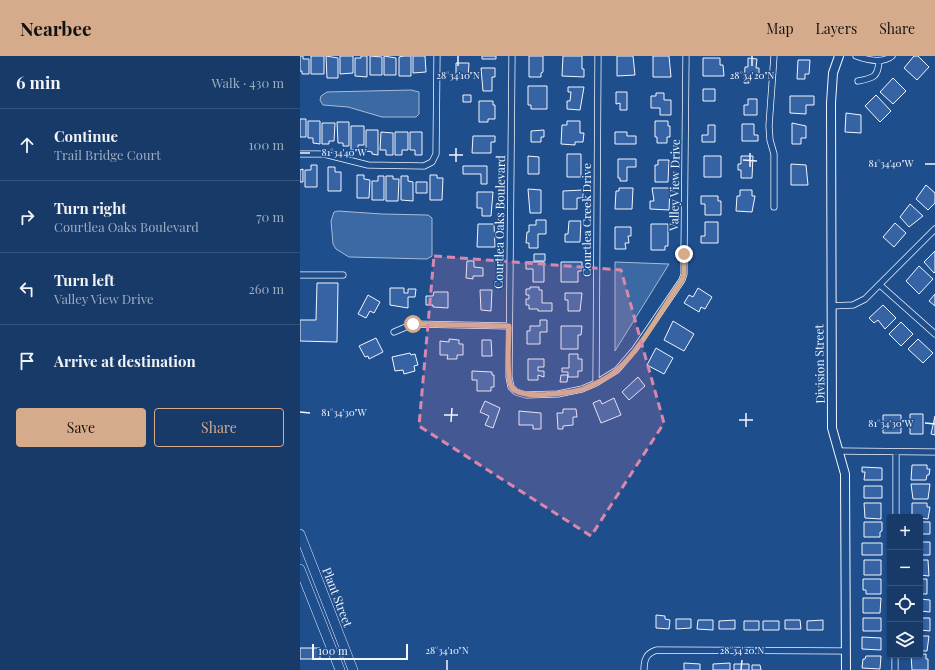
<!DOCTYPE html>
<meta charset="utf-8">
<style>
body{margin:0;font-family:"Playfair Display",serif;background:#244571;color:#f1f3f6}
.controls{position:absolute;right:12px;bottom:12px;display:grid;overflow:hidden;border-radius:4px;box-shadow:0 1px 3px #0004}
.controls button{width:36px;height:36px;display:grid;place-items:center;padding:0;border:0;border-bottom:1px solid #36547d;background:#173a69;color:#f1f3f6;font:20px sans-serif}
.scale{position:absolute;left:12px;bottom:10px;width:96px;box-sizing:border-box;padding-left:4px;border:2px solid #f2f6ff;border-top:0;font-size:11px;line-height:14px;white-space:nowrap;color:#f2f6ff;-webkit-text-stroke:3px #1f4e8c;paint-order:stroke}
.stop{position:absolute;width:12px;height:12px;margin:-9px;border:3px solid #d6ab8b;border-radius:50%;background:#fff}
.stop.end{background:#d6ab8b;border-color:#fff;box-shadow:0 1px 4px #0008}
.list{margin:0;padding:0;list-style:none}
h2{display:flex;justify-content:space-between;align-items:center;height:52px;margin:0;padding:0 16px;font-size:17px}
h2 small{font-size:13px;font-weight:400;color:#9eadc0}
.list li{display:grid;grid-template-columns:26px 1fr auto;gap:12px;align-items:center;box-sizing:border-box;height:72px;padding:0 16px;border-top:1px solid #36547d}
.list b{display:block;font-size:15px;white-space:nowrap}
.list p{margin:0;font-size:13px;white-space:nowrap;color:#9eadc0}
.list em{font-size:13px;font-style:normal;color:#9eadc0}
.actions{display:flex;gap:8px;padding:12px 16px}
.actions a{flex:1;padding:9px 0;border:1px solid #d6ab8b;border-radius:4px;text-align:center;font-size:14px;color:#d6ab8b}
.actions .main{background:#d6ab8b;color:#111}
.icon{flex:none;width:22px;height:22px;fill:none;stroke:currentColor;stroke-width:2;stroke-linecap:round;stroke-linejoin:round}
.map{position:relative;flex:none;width:635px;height:614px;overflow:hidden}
header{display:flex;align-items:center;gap:24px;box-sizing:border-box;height:56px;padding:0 20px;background:#d6ab8b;color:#111}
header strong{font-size:19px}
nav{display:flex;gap:22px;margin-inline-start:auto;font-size:14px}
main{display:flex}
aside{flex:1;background:#173a69}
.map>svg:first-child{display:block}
.water{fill:#3b69a3;stroke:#a8bbd7}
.building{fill:#3563a3;stroke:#f2f6ff}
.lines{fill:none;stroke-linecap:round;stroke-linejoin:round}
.street-casing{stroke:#f2f6ff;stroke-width:7}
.secondary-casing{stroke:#f2f6ff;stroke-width:10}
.primary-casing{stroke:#f2f6ff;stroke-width:10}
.street{stroke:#1f4e8c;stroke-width:5.5}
.secondary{stroke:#1f4e8c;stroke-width:8}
.primary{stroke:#1f4e8c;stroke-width:9}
.route{stroke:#d6ab8b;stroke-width:5}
.marked{fill:#da87ad;fill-opacity:0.2;stroke:#da87ad;stroke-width:3;stroke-dasharray:8 5;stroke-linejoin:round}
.ticks{fill:none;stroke:#f2f6ff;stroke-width:1.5}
.labels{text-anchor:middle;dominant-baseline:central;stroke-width:3;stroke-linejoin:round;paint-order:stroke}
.street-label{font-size:12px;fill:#f2f6ff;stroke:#1f4e8c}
.ticks-label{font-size:10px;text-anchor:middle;fill:#f2f6ff;stroke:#1f4e8c;stroke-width:3;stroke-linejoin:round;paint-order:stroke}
</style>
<header>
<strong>Nearbee</strong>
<nav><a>Map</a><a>Layers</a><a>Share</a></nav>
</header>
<main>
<aside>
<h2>6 min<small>Walk · 430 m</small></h2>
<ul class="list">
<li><svg class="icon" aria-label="ahead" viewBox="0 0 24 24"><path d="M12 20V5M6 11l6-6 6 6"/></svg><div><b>Continue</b><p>Trail Bridge Court</p></div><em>100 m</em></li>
<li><svg class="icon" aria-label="right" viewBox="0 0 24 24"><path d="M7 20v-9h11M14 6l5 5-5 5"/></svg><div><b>Turn right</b><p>Courtlea Oaks Boulevard</p></div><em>70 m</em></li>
<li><svg class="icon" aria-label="left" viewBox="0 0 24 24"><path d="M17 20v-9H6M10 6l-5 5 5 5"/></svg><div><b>Turn left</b><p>Valley View Drive</p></div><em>260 m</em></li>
<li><svg class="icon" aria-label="arrive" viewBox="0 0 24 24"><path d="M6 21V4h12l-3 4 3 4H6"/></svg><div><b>Arrive at destination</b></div></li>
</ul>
<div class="actions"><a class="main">Save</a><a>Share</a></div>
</aside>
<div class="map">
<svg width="635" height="614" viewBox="0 0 635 614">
<rect width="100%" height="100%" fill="#1f4e8c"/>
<!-- water -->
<path class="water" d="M111 34 119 36V58L116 61H82L48 51 23 49 20 44 21 40 27 36Z
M38 155 82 158 128 159 132 162V200L127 203 49 201 36 193 33 188 31 165 34 156Z
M315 206 369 208 315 295Z"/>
<!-- building -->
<path class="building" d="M0 0H3V3H9V18H2V15H0Z
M11 0H24V18H11Z
M26 0 38 2V22H27Z
M40 0H53V17L40 18Z
M61 0H67V21L55 20V2H61Z
M70 0 82 1V19H70Z
M84 0 96 2V19H84Z
M104 0H111V20H99V1Z
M113 0H125L126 16 113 17Z
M182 0H196V3H182Z
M229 0H243V16L241 17V21H229Z
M263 0H282V13H284V21L262 20Z
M317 0H333L335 19 317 20Z
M353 0H369L371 21H353Z
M614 0H618L629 11 617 24 604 12Z
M403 2H420V9H423L424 20H403Z
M448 2 457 3 456 12H459V19H449V27H444L445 11H448Z
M498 4H510L509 18H505V23H497Z
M156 7H169L168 22H156Z
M181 12H195V21H192V35H183Z
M593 22 606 35 593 48 580 36Z
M228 30H247V53H231V49H228Z
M268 31H284L280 54 267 53V45H270L271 36H268Z
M403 33H415V45H403Z
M316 36H327V54H320V47L316 48Z
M356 37H364V44H371V59H360V52H351V40H356Z
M163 39H171V46H163Z
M576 39 591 55 580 66 565 50Z
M490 40H514V49H506V58L490 57Z
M448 43H457V59H444V49H448Z
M179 45H193V49H195V63H188V66H179Z
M546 57 561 59V77L545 76Z
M0 63H6V81H0Z
M8 65H20V88L13 87V82H8Z
M267 65H280V77H284L283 86H275V89L261 88 262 69H267Z
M355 65H368V70H370V81H367V87H357V81H355Z
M37 66H49V90H43V87H38Z
M22 67H35L34 85H29V88H22Z
M492 67 506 70V82H501V88H492Z
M442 68H454V79H458V85H442Z
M408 69H415V86H402V79H408Z
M51 70H64V89H58V94H51Z
M66 74H78V99L72 98V96L66 95Z
M244 74V81H241V86H231V75Z
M81 76 93 77V99H86V94H80Z
M95 76H108V94H102V99H95Z
M110 76H122V99H115V94H110Z
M315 76H327V80H336V88H315Z
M173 80H195V86H191V97H172Z
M267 98H281V121H267Z
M228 100 239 101V118H228Z
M404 100H421V121H404Z
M441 100H453L452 122H441V114H438V108H441Z
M318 103H336V111H327V125H320V122H318Z
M358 104H369L368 126H355V109H358Z
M491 108 506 109 508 129H491Z
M11 109H17V131H5V114H11Z
M163 110H187V128H181V118H163Z
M28 111H35V116H41V135H28Z
M3 113V126H0V114Z
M57 119H64V123L70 124 69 142H57Z
M130 119H137V122H143L142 144H130Z
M78 120H84V144H72V125H78Z
M86 120H93V123H99L98 145H86Z
M101 120H108V125L113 126V145L101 144Z
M116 126H127V137H116Z
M626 129 635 137V147L628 154 616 143Z
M319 132H333L332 153H315L316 135H319Z
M352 132H370L369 154 350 153V145H354Z
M228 133 241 134V157H230Z
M283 134V142H277V153H263V135Z
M440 134H452V140H455L452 156 436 155 437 140H440Z
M177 136H193L191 160H182V152H177Z
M401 140H418V145H421V159H405V148H401Z
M610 148 623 160 609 171 600 161Z
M236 164H246V178H238V192H229V187H226L227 176H229V169H236Z
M269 165H281L280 186H265V178H268Z
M405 166H418V187H401V180H405Z
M595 167 606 177 594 191 583 181Z
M178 168H194L195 191H177Z
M351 168H368V190H365V194H351Z
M315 171H331V180H328L329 187H325L326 193H315Z
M635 195V216L634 217 624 206Z
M234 198H245V205H234Z
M167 205H174V211L183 212V220H173V223L166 222Z
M226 206H244V226H233V213H226Z
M261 206H282V215H278V226H261Z
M619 210 633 223 619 238 606 225Z
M17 227H38L37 286 0 285V264H16Z
M230 231H239V234H242V247H252V255H238V253H229V249H226V243H229V239H226V233H230Z
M90 232H104V237H108V233H116L115 241H108V252L90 249Z
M398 232 412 241 405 253 401 251 399 256 384 247 389 239 393 241Z
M180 234H192L191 255 181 254Z
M134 236H148V252L133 251V249H126V240H133Z
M265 237H282L280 255H268V244H265Z
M635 238V250L629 245Z
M68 239 80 246 74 257 70 255 66 262 58 258Z
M583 249 596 262 585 273 578 264 574 267 569 262Z
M240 264H247V276H240V288H227V275H230V270H240Z
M373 265 394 278 384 295 364 284Z
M601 266 613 278 601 290 589 278Z
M261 270H282L281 279H278V293H261Z
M76 282 83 296 69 303 68 300 65 301 59 290Z
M149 283 159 284V288H163V299H157V303H147L148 299H140V285L149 286Z
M618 283 633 297 623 307 608 293Z
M182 284H191L192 300H182Z
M356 292 373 302 364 318 347 309Z
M110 297 111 299 115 298 118 309 114 310 115 315 104 318 103 314 95 315 92 301Z
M269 298H278V303H282V315H278V321H268V316H262V312H269Z
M228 303H244V311H238V315H244V321L238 319V324H228Z
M172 315 192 316V319H194V331H191V335H177V324H172Z
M261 319H268L267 326H260Z
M338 321 345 330 329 344 322 336Z
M314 342 321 359 301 367 293 347 300 344 302 348Z
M185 345 200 352 193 372 185 369 189 360 180 356Z
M263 353H276L277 361H273V369L263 370V373H258L257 357H263Z
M219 355 241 357V373H233V369H219Z
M610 358H623V378H610Z
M583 359H601V377H583Z
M635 360V379L631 378Z
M612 409H627V413H630L629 419H627L626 424H611Z
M562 411 582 412V424H564L565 416H562Z
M611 428H630L628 443H613Z
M564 430H582V442H564Z
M564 447H581V463L565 462Z
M612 447H627V451H630L628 463 612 461Z
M564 466H582V475L580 476V481H564Z
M620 466H630V478H620Z
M620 486H630V499H620Z
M562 487H582V499H562Z
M564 504H581V519H564Z
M620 504H628L629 520 620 519Z
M563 523H581V538H566V534H563Z
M620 523H627V538H620Z
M563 542H581L580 557H563Z
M620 543 630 544V556L620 555Z
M356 559 365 560V563L370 564 369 573 356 572Z
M563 562H581V575H563Z
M620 562H630V575L620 574Z
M376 563H391V572L376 573Z
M398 564H413V574L397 573Z
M435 564V573H419V565Z
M485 564H500L501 573H485Z
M523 564V574H507V565Z
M444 565H459V574H444Z
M463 565H479V574H463Z
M620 580H629L627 595H620Z
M562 581 581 582V594L562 593Z
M0 592H20V603H0Z
M626 598V603H628V614H612L611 599Z
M566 600H581L580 613 562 612 563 603H565Z
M384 607 400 608V614H384Z
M430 607V614H413V608Z
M434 608H449V614H434Z
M452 609H460L461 614H452Z"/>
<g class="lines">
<!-- street casing -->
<g class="street-casing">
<path id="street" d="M212 0 209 321 211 331 216 336 226 339 258 338 282 333 296 327 317 314 335 293 382 224 384 218V198L386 0
M474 0 469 70 470 84 474 98V151
M556 0C567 4 582 8 592 0
M558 25C574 22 578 21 579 5
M0 98H24L68 109 124 110 132 106 136 98 137 0
M0 219H43
M580 229 635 278
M531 250 553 249 565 243 635 173
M94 276 113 268 209 270
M296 327 298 0
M539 395 635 396
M596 461V396
M344 614C344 604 346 597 357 594L546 595
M595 614V599"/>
</g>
<!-- secondary casing -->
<g class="secondary-casing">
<path id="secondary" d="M539 0 533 17 531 47 532 372 545 418 546 614"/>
</g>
<!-- primary casing -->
<g class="primary-casing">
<path id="primary" d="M0 478 53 614
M0 513 40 614"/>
</g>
<!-- street -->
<use href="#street" class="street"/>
<!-- secondary -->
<use href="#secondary" class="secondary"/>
<!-- primary -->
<use href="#primary" class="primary"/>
</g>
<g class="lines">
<!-- route -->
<path class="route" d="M113 268 209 270C209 283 206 319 211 330 217 345 271 337 283 333 295 328 309 322 318 313 341 293 363 251 382 224L384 218V198"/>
</g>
<!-- marked area -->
<path class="marked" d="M134 200 321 214 364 367 291 480 119 370Z"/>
<!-- ticks -->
<path class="ticks" d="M158 10V0M452 10V0M0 97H10M149 99H163M443 104 457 105M156 106V92M625 108H635M450 111V97M0 356 10 357M144 359H158M439 364H453M151 366 152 352M625 367 635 368M446 371V357M147 614V604M441 614 442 604"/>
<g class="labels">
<!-- street labels -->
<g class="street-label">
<text transform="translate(374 129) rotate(-89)">Valley View Drive</text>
<text transform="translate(286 164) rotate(-90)">Courtlea Creek Drive</text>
<text transform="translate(199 166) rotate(-89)">Courtlea Oaks Boulevard</text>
<text transform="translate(519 308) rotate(-91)">Division Street</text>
<text transform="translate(38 541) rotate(69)">Plant Street</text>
</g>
</g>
<g class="ticks-label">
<text x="158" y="23">28°34'10"N</text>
<text x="452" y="23">28°34'20"N</text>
<text x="44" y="100">81°34'40"W</text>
<text x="591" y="111">81°34'40"W</text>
<text x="44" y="360">81°34'30"W</text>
<text x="591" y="371">81°34'30"W</text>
<text x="147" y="598">28°34'10"N</text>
<text x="442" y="598">28°34'20"N</text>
</g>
</svg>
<div class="controls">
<button>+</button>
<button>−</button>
<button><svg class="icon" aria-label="locate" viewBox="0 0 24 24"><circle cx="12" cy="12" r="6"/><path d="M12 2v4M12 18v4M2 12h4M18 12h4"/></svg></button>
<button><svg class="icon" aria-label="layers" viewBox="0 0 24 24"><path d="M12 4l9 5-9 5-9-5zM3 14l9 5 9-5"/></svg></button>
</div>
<div class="scale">100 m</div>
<div class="stop" style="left:113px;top:268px"></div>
<div class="stop end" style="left:384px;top:198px"></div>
</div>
</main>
